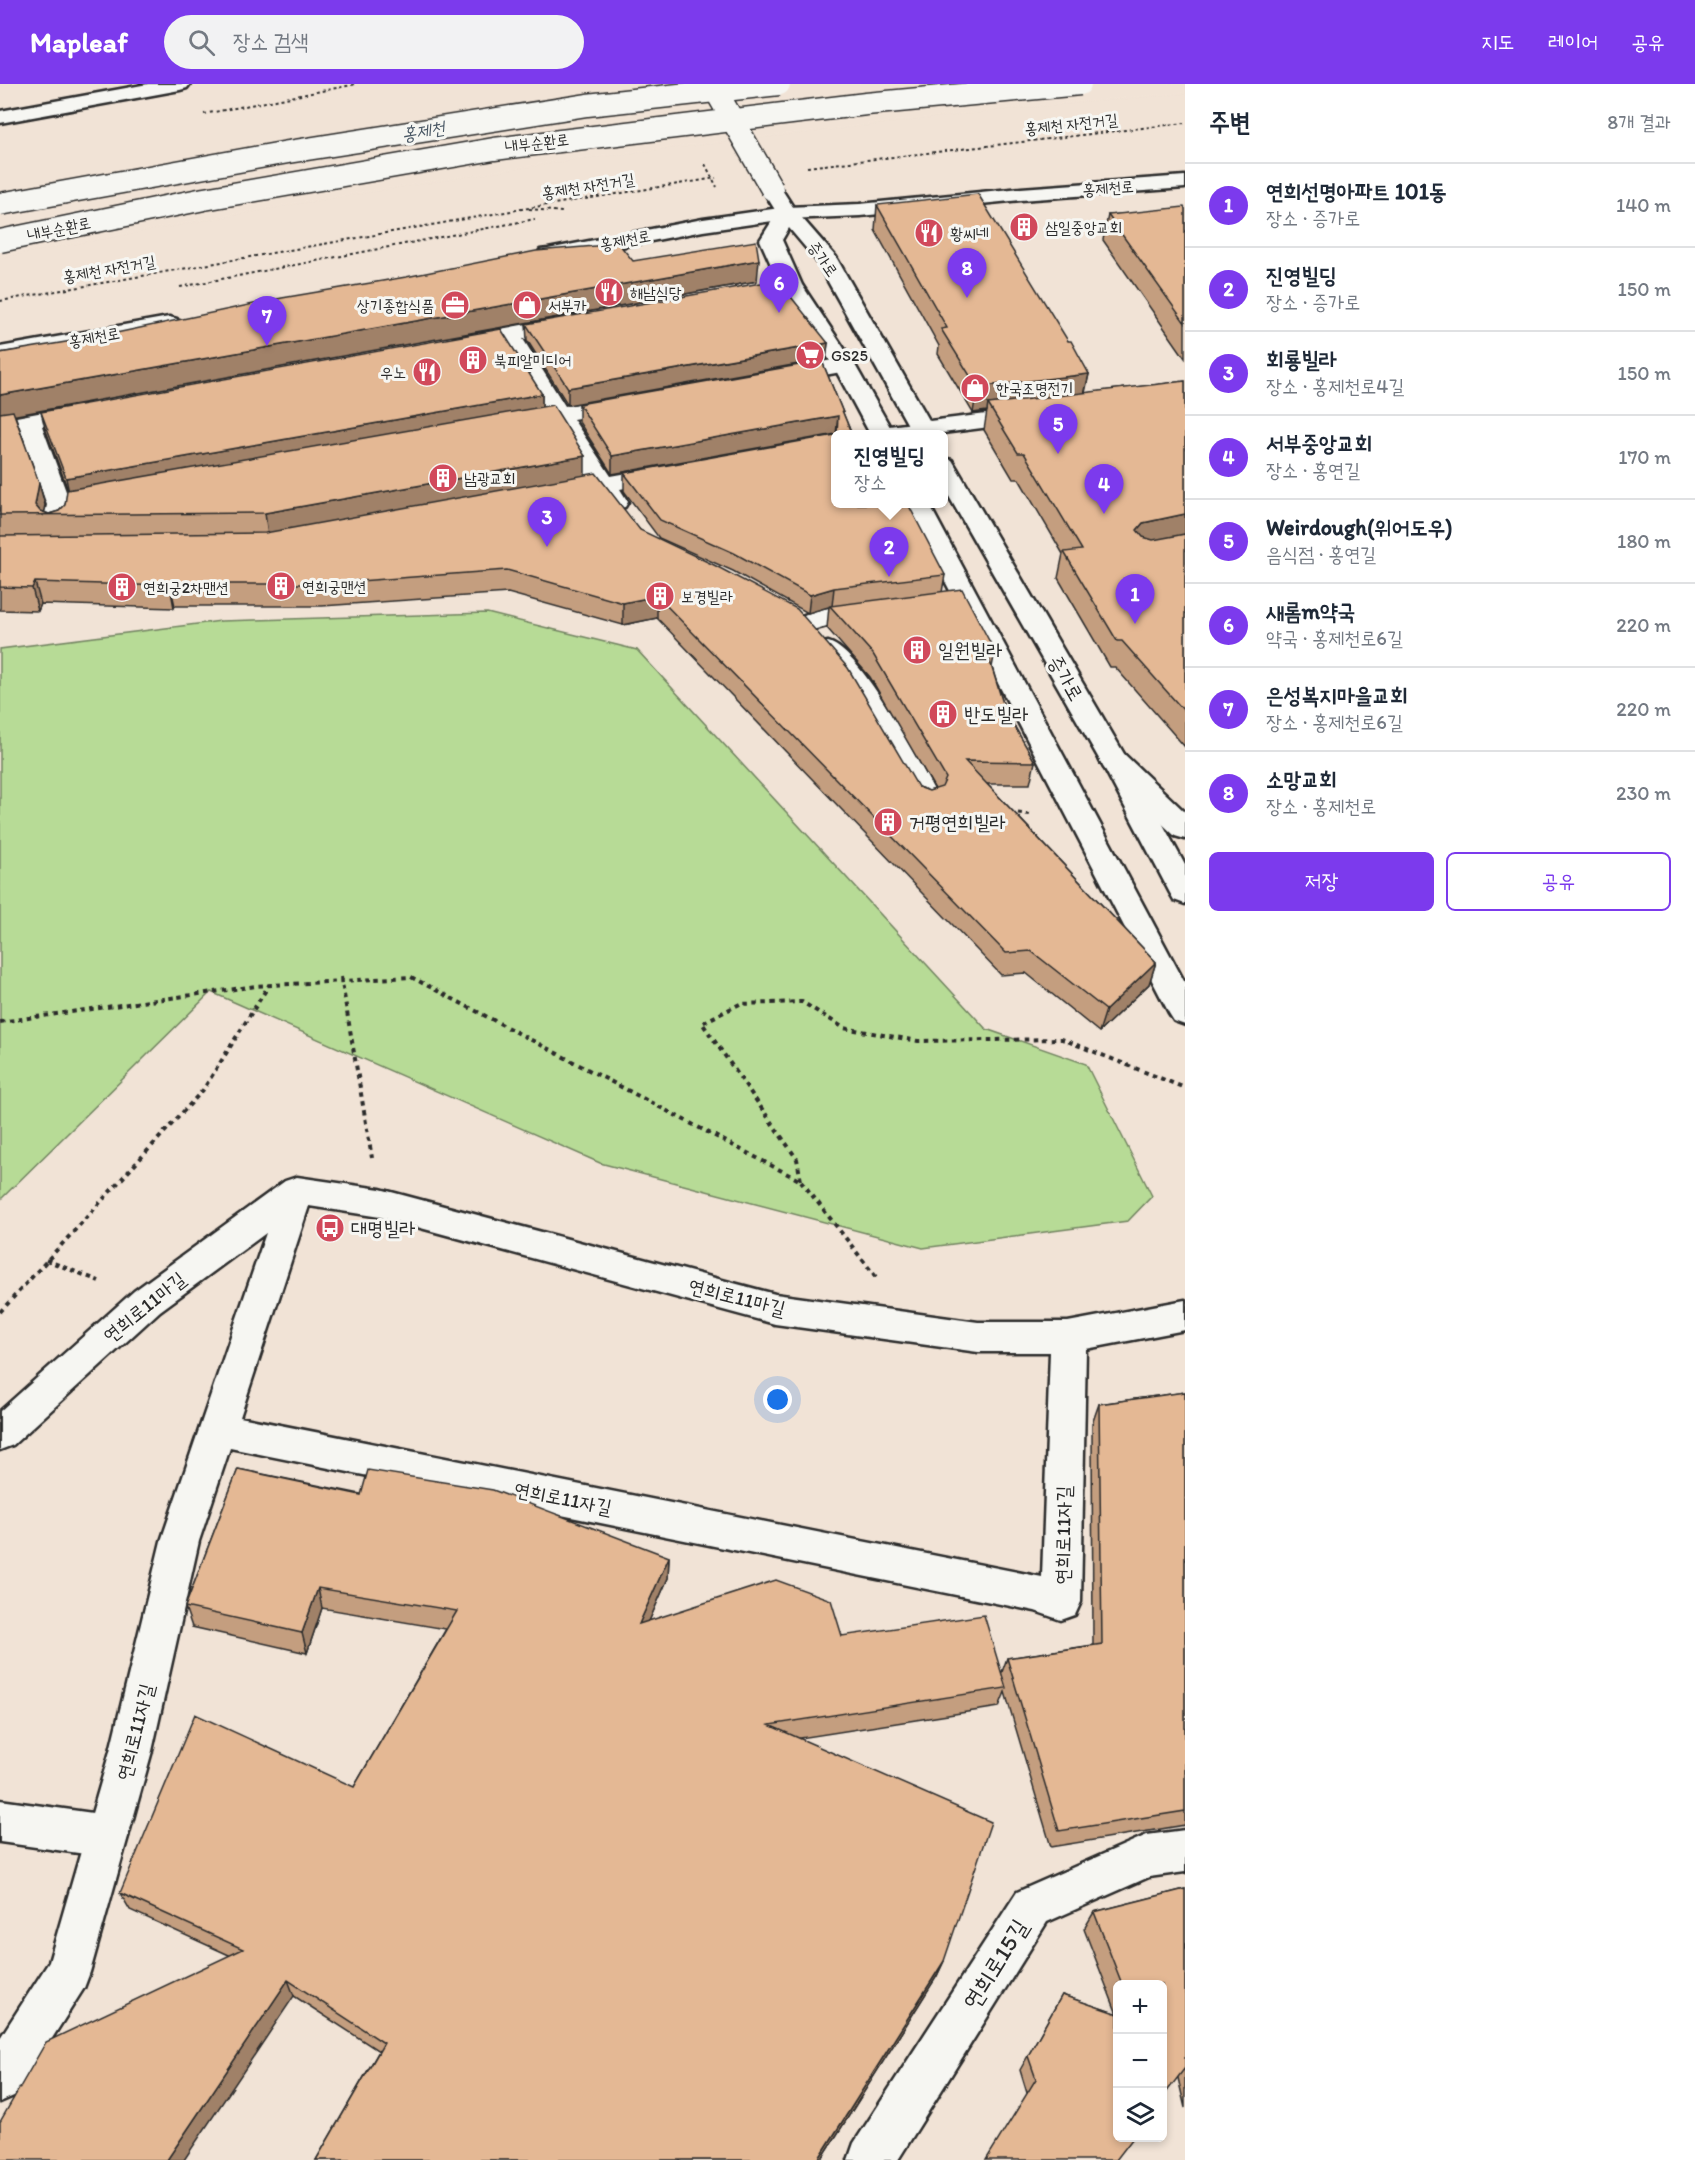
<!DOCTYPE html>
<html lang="ko">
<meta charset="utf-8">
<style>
body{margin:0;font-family:Itim,"Poor Story",sans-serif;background:#f2f2f3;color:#1f2937}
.controls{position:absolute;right:18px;bottom:18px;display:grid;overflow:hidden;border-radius:9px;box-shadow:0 3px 9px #0003}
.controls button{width:54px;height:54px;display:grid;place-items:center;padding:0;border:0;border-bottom:2px solid #e0e1e3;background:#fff;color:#1f2937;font:30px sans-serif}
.you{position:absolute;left:778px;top:1316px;width:21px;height:21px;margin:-15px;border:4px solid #fff;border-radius:50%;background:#1a73e8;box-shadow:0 0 0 9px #1a73e833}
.badge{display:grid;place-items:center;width:39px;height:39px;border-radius:50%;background:#7c3aed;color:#fff;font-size:20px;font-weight:700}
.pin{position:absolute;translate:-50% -50px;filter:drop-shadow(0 2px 3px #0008)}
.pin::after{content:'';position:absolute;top:32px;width:21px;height:18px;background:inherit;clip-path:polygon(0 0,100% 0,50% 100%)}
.popup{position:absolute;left:831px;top:346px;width:117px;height:78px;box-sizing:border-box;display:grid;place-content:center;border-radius:9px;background:#fff;filter:drop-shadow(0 2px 4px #0005);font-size:20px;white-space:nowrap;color:#747a83}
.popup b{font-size:22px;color:#1f2937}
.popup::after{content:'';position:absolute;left:50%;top:100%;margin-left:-12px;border:12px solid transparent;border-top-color:#fff}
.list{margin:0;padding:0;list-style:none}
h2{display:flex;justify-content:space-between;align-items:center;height:78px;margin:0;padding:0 24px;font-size:26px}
h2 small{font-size:20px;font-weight:400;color:#747a83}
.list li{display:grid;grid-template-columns:39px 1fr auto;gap:18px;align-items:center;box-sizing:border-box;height:84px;padding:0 24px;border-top:2px solid #e0e1e3}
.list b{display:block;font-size:22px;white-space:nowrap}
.list p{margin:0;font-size:20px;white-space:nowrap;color:#747a83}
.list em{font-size:20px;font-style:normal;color:#747a83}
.actions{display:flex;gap:12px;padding:18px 24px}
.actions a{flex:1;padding:14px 0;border:2px solid #7c3aed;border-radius:9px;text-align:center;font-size:21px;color:#7c3aed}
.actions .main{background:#7c3aed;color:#fff}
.icon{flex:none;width:33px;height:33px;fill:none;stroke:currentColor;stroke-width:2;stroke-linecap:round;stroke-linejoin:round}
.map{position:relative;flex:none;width:1185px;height:2076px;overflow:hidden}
header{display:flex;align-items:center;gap:36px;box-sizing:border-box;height:84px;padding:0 30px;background:#7c3aed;color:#fff}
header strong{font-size:28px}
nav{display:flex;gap:33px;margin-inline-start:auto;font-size:21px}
.search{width:420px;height:54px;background:#f2f2f3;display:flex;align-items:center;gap:15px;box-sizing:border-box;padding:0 21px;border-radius:33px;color:#747a83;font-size:22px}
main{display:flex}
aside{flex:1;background:#fff}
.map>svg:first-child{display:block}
.green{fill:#b7db96;stroke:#718360;stroke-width:1.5}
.pier{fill:#f1e3d6}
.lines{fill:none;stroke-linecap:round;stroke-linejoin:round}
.lane-casing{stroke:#2b2b2b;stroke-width:5}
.street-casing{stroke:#2b2b2b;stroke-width:5}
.secondary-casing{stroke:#2b2b2b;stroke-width:5}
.path-far2{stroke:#2b2b2b;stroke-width:2;stroke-dasharray:3 3;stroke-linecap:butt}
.path-far1{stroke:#2b2b2b;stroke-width:3;stroke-dasharray:4 4;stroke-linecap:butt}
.path{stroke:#2b2b2b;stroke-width:4;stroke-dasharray:4.5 4.5;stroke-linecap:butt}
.lane{fill:#f6f6f2;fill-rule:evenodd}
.street{fill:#f6f6f2;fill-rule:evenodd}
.secondary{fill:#f6f6f2;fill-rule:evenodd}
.secondary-bridge-casing{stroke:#2b2b2b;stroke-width:25;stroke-linecap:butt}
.highway-bridge-casing{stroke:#2b2b2b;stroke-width:25;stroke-linecap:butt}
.secondary-bridge{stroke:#f6f6f2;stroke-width:22}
.highway-bridge{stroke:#f6f6f2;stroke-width:22}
.wall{fill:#c49e7f;stroke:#2b2b2b;stroke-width:1.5}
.shaded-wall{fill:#a08168;stroke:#2b2b2b;stroke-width:1.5}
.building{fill:#e4b894;stroke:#2b2b2b;stroke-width:1.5}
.labels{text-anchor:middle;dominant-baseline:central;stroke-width:6;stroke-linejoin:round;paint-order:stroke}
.far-street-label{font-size:16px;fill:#2b2b2b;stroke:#f6f6f2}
.far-poi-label{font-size:16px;fill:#2b2b2b;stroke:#f6f6f2;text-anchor:start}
.far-water-label{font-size:18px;font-style:italic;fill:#4a5865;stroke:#f6f6f2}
.poi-label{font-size:20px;fill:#2b2b2b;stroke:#f6f6f2;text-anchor:start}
.street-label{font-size:20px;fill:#2b2b2b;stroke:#f6f6f2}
.near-street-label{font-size:24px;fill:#2b2b2b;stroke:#f6f6f2}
</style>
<header>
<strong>Mapleaf</strong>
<div class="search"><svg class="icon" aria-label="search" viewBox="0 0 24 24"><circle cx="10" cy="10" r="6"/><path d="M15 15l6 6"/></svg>장소 검색</div>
<nav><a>지도</a><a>레이어</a><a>공유</a></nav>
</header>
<main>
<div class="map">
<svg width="1185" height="2076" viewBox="0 0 1185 2076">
<rect width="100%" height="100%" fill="#f1e3d6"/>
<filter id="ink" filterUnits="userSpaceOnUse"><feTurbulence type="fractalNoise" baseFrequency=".0167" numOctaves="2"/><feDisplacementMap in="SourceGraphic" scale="12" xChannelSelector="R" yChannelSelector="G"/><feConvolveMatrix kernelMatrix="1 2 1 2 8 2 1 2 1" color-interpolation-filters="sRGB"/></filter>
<g filter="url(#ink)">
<!-- green -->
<path class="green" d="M487 529 637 566 986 945 1086 980 1152 1112 1128 1137 923 1164 600 1079 211 908 0 1116V565L221 537Z"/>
<!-- pier -->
<path class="pier" d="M688 0H1185V9L1007 25 575 75 299 119 0 173V110Z"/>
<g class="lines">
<!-- lane casing -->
<g class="lane-casing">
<path id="lane" d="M0 1716 107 1731 122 1737 128 1752 122 1767 107 1773 0 1758Z"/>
</g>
<!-- street casing -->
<g class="street-casing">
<path id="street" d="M1185 92V104L1021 116 860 132 787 135 703 147 548 177 540 176 537 171 540 166 548 165 703 135 787 123 860 120 1021 104Z
M571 232 579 234 582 239 579 244 523 255 565 322 624 312 632 314 636 319 632 324 573 335 611 392 667 382 676 384 679 389 676 394 620 405 628 418 625 423 616 425 607 423 598 409 561 416 552 414 549 409 552 404 589 396 552 339 515 345 507 343 503 338 507 333 544 326 503 258 462 266 454 264 451 259 454 254 462 252Z
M169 233 177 235 180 240 177 245 0 277V263Z
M844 274 852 276 855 281 852 286 781 299 773 297 769 292 773 287 781 285Z
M87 320 95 322 99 327 95 332 42 342 71 421 64 462 60 467 51 470 42 467 38 462 47 421 20 346 0 350V336Z
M1028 325 1036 327 1040 332 1036 337 935 350H869L873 345 881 343Z
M871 519 880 521 884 527 880 533 834 540 805 548 796 546 792 540C802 524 852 521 871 519Z
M828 558C862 566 921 683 940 717L936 724 926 727 916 724 847 605 815 566 819 560Z
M1114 668 1124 670 1185 728V755L1175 752 1104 684 1100 677 1104 670Z
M297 1093 380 1105 775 1210 978 1238H1068L1185 1216V1246L1086 1265 1081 1518 1075 1531 1061 1536 1035 1527 230 1364 199 1457 152 1667 90 1888 84 1904 16 2011 0 2018V1954L49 1878 110 1667 161 1457 266 1149 160 1227 13 1361 0 1366V1327L134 1207 285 1097ZM309 1122 380 1133 775 1240 978 1268H1050L1042 1493 240 1333Z
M1185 1746V1788L1149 1793 1047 1838 898 2076H848L854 2059 1017 1808 1147 1751Z"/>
</g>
<!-- secondary casing -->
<g class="secondary-casing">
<path id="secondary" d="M148 0H190L187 4 180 6 0 39V27Z
M772 99 779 101 795 126 836 173 937 350H913L816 176 789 144 782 156 802 201 855 281 894 350H870L833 281 780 201 760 156 777 129 762 105 765 101Z
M943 374 952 376 955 381 1134 687 1185 781V820L1174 816 1170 809 1106 687 943 402Z
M905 420H929L1185 899V941L1174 937 1169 929Z"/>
</g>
<!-- path-far2 -->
<path class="path-far2" d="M204 30 357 0
M705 80 717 103
M807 83 1185 39
M529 125 563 128
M180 203 535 135
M0 217 522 125 716 94"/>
<!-- path-far1 -->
<path class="path-far1" d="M1010 728 1033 731"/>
<!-- path -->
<path class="path" d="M341 893 372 1074
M0 938 256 902 411 893 801 1097 797 1075 702 939 740 920 802 918 844 944 918 957 1062 955 1185 1004
M801 1097 876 1193
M46 1176 99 1197
M0 1228 203 1006 269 901"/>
<!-- lane -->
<use href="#lane" class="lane"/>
<!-- street -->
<use href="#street" class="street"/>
<!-- secondary -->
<use href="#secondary" class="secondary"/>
<!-- secondary-bridge casing -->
<g class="secondary-bridge-casing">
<path id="secondary-bridge" d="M712 0 772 105"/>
</g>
<!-- highway-bridge casing -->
<g class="highway-bridge-casing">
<path id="highway-bridge" d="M0 120 288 68 587 21 779 0
M0 157 204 115 494 65 866 20 1080 0"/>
</g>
<!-- secondary-bridge -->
<use href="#secondary-bridge" class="secondary-bridge"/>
<!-- highway-bridge -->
<use href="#highway-bridge" class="highway-bridge"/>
</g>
<!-- wall -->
<path class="wall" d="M877 121 1068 257 1089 290 1085 309 1185 297V663L1115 583H1110L1058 494 1063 470 1019 395H1013L984 346 987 327 973 329 938 270 939 262 875 146Z
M1185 125V274L1103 156 1108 131Z
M633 177 757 197 15 331 39 399 45 421 43 428 49 430 59 427 65 421 68 406 45 344 41 328 542 310V322L585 391 640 446 918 703 929 707 935 705 870 593 827 544 829 522 808 529 733 487 659 454 624 407V389L945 491 942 508 995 568 992 583 1005 626 1035 678 1030 700H987L1156 878 1149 900 1099 948 1026 889 1001 891 657 534 623 541 508 509 322 522H175L174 524 41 520 38 527 0 526V269Z
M526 240 828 259 826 275 568 321 527 256Z
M822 277 852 351H835L612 390 579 338V320Z
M1185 1308V1741L1051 1763 1005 1608 999 1623 800 1654 944 1877 937 1892 821 2076H316L379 1967 294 1912 229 1871 130 1826 120 1809 354 1703 446 1545 322 1524 307 1569 192 1543 185 1523 238 1385 669 1473 668 1494 649 1537 842 1552 1002 1588 1007 1574 1093 1561 1092 1340 1099 1320Z
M1185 1805V2024L1178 1994 1162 1900H1118V2054L1027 2009 1020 1986 1062 1911 1117 1930 1084 1845 1094 1828Z"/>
<!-- shaded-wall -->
<path class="shaded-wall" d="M759 176 757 197 0 334V311Z
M828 259 826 275 568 321V304Z
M1089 290 1083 315 988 320 987 327 973 329 977 303Z
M542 310V325L69 409 66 394Z
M838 332 836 350 612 390V372Z
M585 372V394L268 451 265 429Z
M39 399 45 421 43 431 35 421Z
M1185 430V453L1137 465V446L1143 439Z
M35 498 41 520 38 527 32 504Z
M170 500 175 522 174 524 170 502Z
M834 504 832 522 808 529 810 511Z
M657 512V534L623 541V519Z
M1156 878 1149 900 1099 948 1106 926Z
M669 1473 668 1494 639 1560V1540Z
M318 1504 322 1524 307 1569 302 1549Z
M944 1877 937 1892 821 2076H818Z
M288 1896 294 1912 184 2076H167Z"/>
<!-- building -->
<path class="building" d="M978 110 1068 257H1071L1089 290 977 303 941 245 947 244 877 121Z
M1184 123 1185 125V239L1108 131Z
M756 157 759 176 0 311V269L102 252 282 214 406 193 536 167 619 160 633 177Z
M779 198 828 259 568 304 526 240 761 199Z
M501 245 542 310 66 394 41 328Z
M822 277 852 351H837L838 332 612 372 579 320Z
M1185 297V430L1143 439 1137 446 1143 453 1153 456 1185 450V628L1122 557H1117L1064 468 1082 466 1024 369H1018L988 320Z
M553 321 585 372 265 429 0 431V329L13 327 39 399 35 421 40 427 49 430 59 427 65 421 67 406Z
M835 351V420H908L945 491 834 504 810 511 734 469 660 436 624 389Z
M596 389 640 446 714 481 797 525 848 584 918 703 929 707 942 703 946 694 873 570 830 522 962 505 995 568H987L1005 626 1035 678 965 677 1156 878 1106 926 1031 867 1006 869 657 512 623 519 507 486 319 500H170V502L35 498 32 504 0 503V452L265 449Z
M1185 1308V1727L1059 1747 1007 1574 1102 1560 1099 1320Z
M238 1385 361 1411 368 1386 493 1406 669 1473 639 1540 776 1496 831 1516 842 1552 984 1531 1006 1604 769 1641 991 1738 944 1877 818 2076H316L384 1959 288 1896 167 2076H0V2038L46 1958 243 1865 120 1809 195 1630 354 1703 457 1527 318 1504 302 1549 185 1523Z
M1185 1805V1984L1162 2014V1900H1122L1094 1828Z
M1062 1911 1118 1930V2054H1133L1116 2076H986L1036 1995 1028 1972Z"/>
</g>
<!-- icons -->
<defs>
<g id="building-disc" transform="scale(1.5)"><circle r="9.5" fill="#d1495b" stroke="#f6f6f2"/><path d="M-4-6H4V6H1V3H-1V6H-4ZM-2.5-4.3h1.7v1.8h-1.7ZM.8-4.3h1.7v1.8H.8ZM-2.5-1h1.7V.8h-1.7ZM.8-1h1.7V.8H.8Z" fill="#fff"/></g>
<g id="restaurant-disc" transform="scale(1.5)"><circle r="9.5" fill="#d1495b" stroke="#f6f6f2"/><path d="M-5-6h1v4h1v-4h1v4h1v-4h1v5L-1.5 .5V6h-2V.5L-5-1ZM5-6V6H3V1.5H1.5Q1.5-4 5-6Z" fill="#fff"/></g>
<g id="office-disc" transform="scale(1.5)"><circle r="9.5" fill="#d1495b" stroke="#f6f6f2"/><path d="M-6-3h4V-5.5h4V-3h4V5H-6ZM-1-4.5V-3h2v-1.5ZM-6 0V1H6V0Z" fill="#fff"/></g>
<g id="shop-disc" transform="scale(1.5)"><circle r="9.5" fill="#d1495b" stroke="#f6f6f2"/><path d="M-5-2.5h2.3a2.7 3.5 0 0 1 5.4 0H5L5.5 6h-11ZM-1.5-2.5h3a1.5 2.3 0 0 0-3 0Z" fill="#fff"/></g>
<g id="supermarket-disc" transform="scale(1.5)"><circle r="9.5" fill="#d1495b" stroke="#f6f6f2"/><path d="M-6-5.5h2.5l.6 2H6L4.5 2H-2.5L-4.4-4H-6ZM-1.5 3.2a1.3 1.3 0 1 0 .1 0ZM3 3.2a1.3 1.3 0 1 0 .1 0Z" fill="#fff"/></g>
<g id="bus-disc" transform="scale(1.5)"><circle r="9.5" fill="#d1495b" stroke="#f6f6f2"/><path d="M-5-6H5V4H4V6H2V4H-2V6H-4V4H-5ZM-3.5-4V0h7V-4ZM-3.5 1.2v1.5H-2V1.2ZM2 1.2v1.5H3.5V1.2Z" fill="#fff"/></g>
</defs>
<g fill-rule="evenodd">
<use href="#building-disc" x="1024" y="143"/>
<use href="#restaurant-disc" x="929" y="149"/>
<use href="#restaurant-disc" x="609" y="208"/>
<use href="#office-disc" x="455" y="221"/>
<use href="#shop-disc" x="527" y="221"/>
<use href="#supermarket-disc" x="810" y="271"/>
<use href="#building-disc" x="473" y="276"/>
<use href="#restaurant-disc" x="427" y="288"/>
<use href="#shop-disc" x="975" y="304"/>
<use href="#building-disc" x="443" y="394"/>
<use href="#building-disc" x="281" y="502"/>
<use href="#building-disc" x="122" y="503"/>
<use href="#building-disc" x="660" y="512"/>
<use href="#building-disc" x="917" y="566"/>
<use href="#building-disc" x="943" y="630"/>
<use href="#building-disc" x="888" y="738"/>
<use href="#bus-disc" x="330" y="1144"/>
</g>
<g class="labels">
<!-- far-street labels -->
<g class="far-street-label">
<text transform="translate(1071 40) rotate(-6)">홍제천 자전거길</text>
<text transform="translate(537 59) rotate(-7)">내부순환로</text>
<text transform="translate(588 102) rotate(-9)">홍제천 자전거길</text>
<text transform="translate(1108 104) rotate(-4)">홍제천로</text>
<text transform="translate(59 145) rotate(-12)">내부순환로</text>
<text transform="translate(625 156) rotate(-11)">홍제천로</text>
<text transform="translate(823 175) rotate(55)">증가로</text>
<text transform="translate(109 185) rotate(-10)">홍제천 자전거길</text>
<text transform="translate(94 253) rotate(-10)">홍제천로</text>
</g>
<!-- far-poi labels -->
<g class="far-poi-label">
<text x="1045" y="143">삼일중앙교회</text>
<text x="950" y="149">황씨네</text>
<text x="630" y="208">해남식당</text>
<text x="434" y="221" text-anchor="end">상기종합식품</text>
<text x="548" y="221">서부카</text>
<text x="831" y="271">GS25</text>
<text x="494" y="276">북피알미디어</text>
<text x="406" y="288" text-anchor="end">우노</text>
<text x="996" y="304">한국조명전기</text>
<text x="464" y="394">남광교회</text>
<text x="302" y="502">연희궁맨션</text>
<text x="143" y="503">연희궁2차맨션</text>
<text x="681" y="512">보경빌라</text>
</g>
<!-- far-water labels -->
<g class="far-water-label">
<text transform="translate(423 47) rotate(-10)">홍제천</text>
</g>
<!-- poi labels -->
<g class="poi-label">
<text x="938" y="566">일원빌라</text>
<text x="964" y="630">반도빌라</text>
<text x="909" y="738">거평연희빌라</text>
<text x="351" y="1144">대명빌라</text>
</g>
<!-- street labels -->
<g class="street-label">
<text transform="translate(1066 594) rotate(60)">증가로</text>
<text transform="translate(737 1213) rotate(14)">연희로11마길</text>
<text transform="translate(144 1223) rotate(-39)">연희로11마길</text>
<text transform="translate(563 1414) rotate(11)">연희로11자길</text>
<text transform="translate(1063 1451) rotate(-89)">연희로11자길</text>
<text transform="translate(135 1648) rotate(-76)">연희로11자길</text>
</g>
<!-- near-street labels -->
<g class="near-street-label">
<text transform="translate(995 1880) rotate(-58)">연희로15길</text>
</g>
</g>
</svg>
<div class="controls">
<button>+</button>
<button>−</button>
<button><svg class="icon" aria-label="layers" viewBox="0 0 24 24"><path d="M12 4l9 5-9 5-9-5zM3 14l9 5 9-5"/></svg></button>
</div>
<div class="you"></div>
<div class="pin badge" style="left:1135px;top:540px">1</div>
<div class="pin badge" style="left:889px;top:493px">2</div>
<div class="popup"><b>진영빌딩</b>장소</div>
<div class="pin badge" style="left:547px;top:463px">3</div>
<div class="pin badge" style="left:1104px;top:430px">4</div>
<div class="pin badge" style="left:1058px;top:370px">5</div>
<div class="pin badge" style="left:779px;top:229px">6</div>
<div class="pin badge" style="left:267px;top:262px">7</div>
<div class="pin badge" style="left:967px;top:214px">8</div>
</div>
<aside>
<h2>주변<small>8개 결과</small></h2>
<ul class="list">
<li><span class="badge">1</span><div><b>연희선명아파트 101동</b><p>장소 · 증가로</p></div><em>140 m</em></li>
<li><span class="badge">2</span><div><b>진영빌딩</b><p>장소 · 증가로</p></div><em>150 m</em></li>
<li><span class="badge">3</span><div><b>회룡빌라</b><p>장소 · 홍제천로4길</p></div><em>150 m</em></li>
<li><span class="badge">4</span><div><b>서부중앙교회</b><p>장소 · 홍연길</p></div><em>170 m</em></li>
<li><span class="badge">5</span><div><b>Weirdough(위어도우)</b><p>음식점 · 홍연길</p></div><em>180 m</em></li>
<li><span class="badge">6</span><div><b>새롬m약국</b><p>약국 · 홍제천로6길</p></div><em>220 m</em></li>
<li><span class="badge">7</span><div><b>은성복지마을교회</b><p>장소 · 홍제천로6길</p></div><em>220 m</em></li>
<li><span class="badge">8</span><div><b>소망교회</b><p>장소 · 홍제천로</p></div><em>230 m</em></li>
</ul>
<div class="actions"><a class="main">저장</a><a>공유</a></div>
</aside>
</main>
